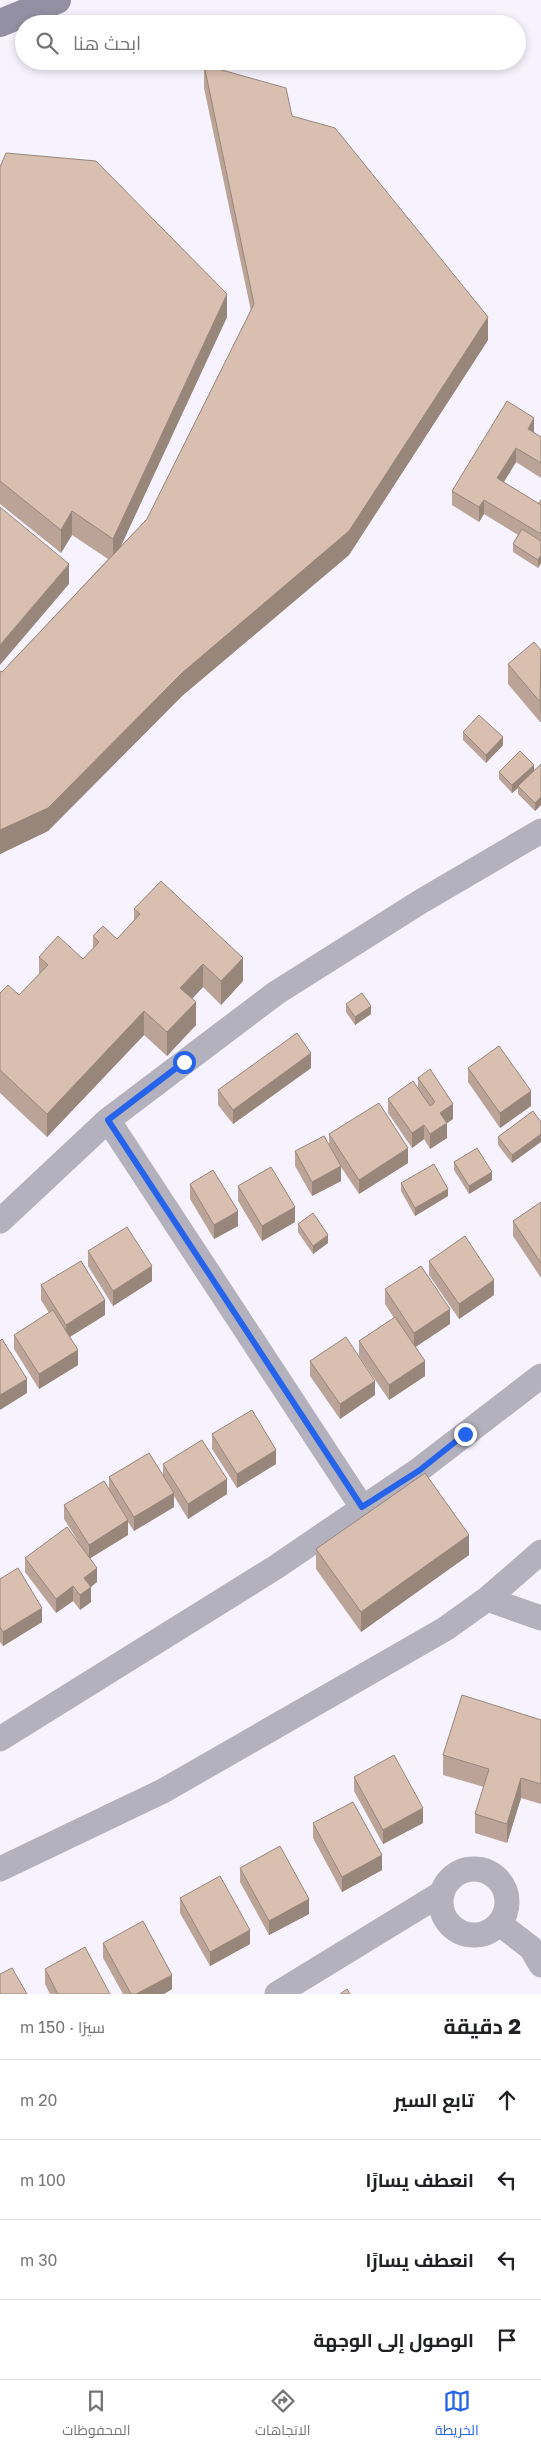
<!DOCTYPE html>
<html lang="ar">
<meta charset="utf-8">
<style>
body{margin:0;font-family:"Golos Text",Cairo,sans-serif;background:#f2f2f2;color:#202124;direction:rtl}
.stop{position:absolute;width:15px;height:15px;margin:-11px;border:4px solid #2563eb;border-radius:50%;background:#fff}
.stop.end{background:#2563eb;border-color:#fff;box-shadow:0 1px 5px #0008}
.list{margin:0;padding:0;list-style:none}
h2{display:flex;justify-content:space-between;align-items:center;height:65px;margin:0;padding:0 20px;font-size:21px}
h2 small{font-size:16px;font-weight:400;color:#757577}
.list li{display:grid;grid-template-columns:32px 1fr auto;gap:15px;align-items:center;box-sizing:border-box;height:80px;padding:0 20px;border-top:1px solid #e0e0e0}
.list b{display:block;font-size:19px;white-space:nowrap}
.list em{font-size:16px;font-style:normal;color:#757577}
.icon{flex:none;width:28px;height:28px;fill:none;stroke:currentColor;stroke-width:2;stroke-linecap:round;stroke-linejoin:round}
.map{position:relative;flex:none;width:541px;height:1994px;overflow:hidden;direction:ltr}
.search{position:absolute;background:#fff;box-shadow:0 2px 8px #0003;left:15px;right:15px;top:15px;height:55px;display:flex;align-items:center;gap:12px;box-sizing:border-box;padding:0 18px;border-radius:28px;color:#757577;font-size:19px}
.sheet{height:385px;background:#fff}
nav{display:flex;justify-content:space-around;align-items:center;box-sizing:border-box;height:70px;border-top:1px solid #e0e0e0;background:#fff;font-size:14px;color:#757577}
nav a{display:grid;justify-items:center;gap:2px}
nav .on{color:#2563eb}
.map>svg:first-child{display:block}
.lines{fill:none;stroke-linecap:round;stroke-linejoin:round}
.street{stroke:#b4b1be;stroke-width:25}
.secondary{stroke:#9490a3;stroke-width:28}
.wall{fill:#bba497}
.shaded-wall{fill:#98867b}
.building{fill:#d9bfb0;stroke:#98867b}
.route{stroke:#2563eb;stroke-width:6}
</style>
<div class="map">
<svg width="541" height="1994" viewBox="0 0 541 1994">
<rect width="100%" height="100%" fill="#f6f3fe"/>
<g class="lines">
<!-- street -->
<path class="street" d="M108 1120 362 1507
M0 1221 108 1120 276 993 420 902 541 831
M487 1599 541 1618
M0 1739 276 1567 420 1469 541 1376
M0 1869 163 1791 445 1629 487 1599 541 1552
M441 1902a33 33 0 1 1 66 0a33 33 0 1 1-66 0Z
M500 1924 531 1948 541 1965
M277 1994 442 1893"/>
<!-- secondary -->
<path class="secondary" d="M0 23 57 0"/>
</g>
<!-- wall -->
<path class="wall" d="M204 65 292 116 488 340 349 555 182 696 48 831 0 854V671L2 672 108 559 72 535 61 553 0 504V167L227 317 121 546 147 519 251 311 204 88Z
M534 433 541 437V478L516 462 504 482 538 503 541 499V563L538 568 513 552V544L518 535 484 514 479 522 452 505V491Z
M541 650V722H540L508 684V664Z
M463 732 503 745 486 763 463 740Z
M541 764V805L535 811 518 794V788L512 793 499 779V772L534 771Z
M134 909 243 981 221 1005 203 987 192 999 196 1025 167 1056 144 1035 47 1137 0 1093V993L19 995 39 974V957L83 959 93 949V936L117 939 134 920Z
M346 1004 371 1014 355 1025 346 1012Z
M311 1068 233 1124 218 1105V1090Z
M468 1068 531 1106 500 1128 468 1082Z
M418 1078 453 1119 447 1123V1138L430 1149 424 1139 412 1148 388 1113V1099L418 1088Z
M533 1111 512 1163 498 1145V1137Z
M329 1134 408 1163 359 1194 341 1167V1181L312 1196 295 1166V1151L329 1146Z
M454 1162 492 1180 469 1194 454 1170Z
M401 1183 448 1196 415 1216 401 1191Z
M190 1184 238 1226 214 1239 190 1199Z
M238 1186 295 1222 262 1241 238 1201Z
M541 1202V1278L513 1236V1221Z
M298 1224 328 1243 313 1254 298 1232Z
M88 1251 152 1281 113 1306 88 1266Z
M429 1261 494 1295 459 1319 429 1275Z
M41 1285 105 1315 70 1337 78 1365 39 1389 14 1349V1335L49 1313 41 1300Z
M385 1289 450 1324 415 1347 425 1376 389 1400 359 1356V1341L394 1318 385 1304Z
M310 1361 375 1395 340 1419 310 1376Z
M212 1434 276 1464 237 1488 212 1449Z
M163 1464 227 1494 188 1519 174 1496V1507L134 1531 128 1522V1535L90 1558 97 1582 91 1587V1602L80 1610 73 1601 56 1613 25 1572V1558L78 1541 64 1519V1505L109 1490V1477L163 1475Z
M316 1549 469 1555 361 1632 316 1569Z
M0 1579 42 1622 3 1646 0 1642Z
M541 1720V1804L521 1798 507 1843 475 1833V1814L484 1787 443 1775V1755Z
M354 1777 423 1823 383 1844 354 1791Z
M313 1823 382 1870 342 1892 313 1838Z
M240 1868 309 1914 269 1935 240 1882Z
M180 1898 250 1944 210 1966 180 1913Z
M103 1943 172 1989 164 1994H123L103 1958Z
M45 1969 110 1994H50L45 1984Z"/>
<!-- shaded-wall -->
<path class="shaded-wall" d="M227 294V317L113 563V539Z
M488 317V340L349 555 182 696 48 831 0 854V830Z
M534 418V433L528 429Z
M516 448V462L497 493V478Z
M484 500V514L479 522V507Z
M72 511V535L61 553V530Z
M541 555V563L538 568V560Z
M69 564V584L0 665V645Z
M540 702H541L540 722Z
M503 737V745L486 763V755Z
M534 765V773L518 786V788L512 793V785Z
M541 797V805L535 811V803Z
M243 958V981L221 1005V981Z
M203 964V987L180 1011V988Z
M196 1002V1025L167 1056V1032Z
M371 1006V1014L355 1025V1017Z
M144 1011V1035L47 1137V1114Z
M311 1053V1068L233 1124V1110Z
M531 1091V1106L500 1128V1113Z
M453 1104V1119L440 1128V1113Z
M447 1123V1138L430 1149V1134Z
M424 1125V1139L412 1148V1133Z
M541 1134V1142L512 1163V1155Z
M408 1148V1163L359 1194V1180Z
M341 1166V1181L312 1196V1182Z
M492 1172V1180L469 1194V1186Z
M448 1189V1196L415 1216V1208Z
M295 1207V1222L262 1241V1226Z
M238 1211V1226L214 1239V1225Z
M328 1235V1243L313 1254V1246Z
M152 1266V1281L113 1306V1291Z
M494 1280V1295L459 1319V1304Z
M105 1300V1315L66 1339V1325Z
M450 1309V1324L414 1348V1333Z
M78 1350V1365L39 1389V1374Z
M425 1361V1376L389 1400V1385Z
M27 1379V1393L0 1410V1395Z
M375 1381V1395L340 1419V1404Z
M276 1450V1464L237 1488V1474Z
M227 1479V1494L188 1519V1504Z
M174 1493V1507L134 1531V1517Z
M128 1520V1535L89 1559V1545Z
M469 1535V1555L361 1632V1612Z
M97 1568V1582L84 1592V1578Z
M73 1586V1601L56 1613V1599Z
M91 1587V1602L80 1610V1595Z
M42 1608V1622L3 1646V1632Z
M521 1778V1798L507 1843V1824Z
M423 1808V1823L383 1844V1830Z
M382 1855V1870L342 1892V1877Z
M309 1899V1914L269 1935V1921Z
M250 1930V1944L210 1966V1952Z
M172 1975V1989L164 1994H136Z"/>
<!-- building -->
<path class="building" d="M204 65 286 88 292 116 335 128 488 317 349 531 182 673 48 808 0 830V671L2 672 147 519 254 304Z
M6 153 96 161 227 294 113 539 72 511 61 530 0 481V167Z
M507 401 534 418 528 429 541 437V463L516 448 497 478 541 505V534L484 500 479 507 452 491Z
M0 507 69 564 0 645Z
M522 529 541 541V555L538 560 513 544Z
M534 642 541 650 540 702 508 664Z
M479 715 503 737 486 755 463 732Z
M520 751 534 765 512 785 499 772Z
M541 764V797L535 803 518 786Z
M161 881 243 958 221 981 203 964 180 988 196 1002 167 1032 144 1011 47 1114 0 1070V993L8 985 19 995 48 965 39 957 58 936 83 959 99 942 93 936 103 926 117 939 140 914 134 909Z
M362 993 371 1006 355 1017 346 1004Z
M297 1033 311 1053 233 1110 218 1090Z
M499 1046 531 1091 500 1113 468 1068Z
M430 1069 453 1104 440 1113 447 1123 430 1134 424 1125 412 1133 388 1099 413 1081 430 1106 435 1102 418 1078Z
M379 1103 408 1148 359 1180 329 1134Z
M533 1111 541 1122V1134L512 1155 498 1137Z
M324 1136 341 1166 312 1182 295 1151Z
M477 1148 492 1172 469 1186 454 1162Z
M434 1164 448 1189 415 1208 401 1183Z
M271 1167 295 1207 262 1226 238 1186Z
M213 1170 238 1211 214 1225 190 1184Z
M541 1202V1263L513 1221Z
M313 1213 328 1235 313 1246 298 1224Z
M127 1227 152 1266 113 1291 88 1251Z
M465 1236 494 1280 459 1304 429 1261Z
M81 1261 105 1300 66 1325 41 1285Z
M421 1266 450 1309 414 1333 385 1289Z
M53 1310 78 1350 39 1374 14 1335Z
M395 1317 425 1361 389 1385 359 1341Z
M346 1337 375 1381 340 1404 310 1361Z
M2 1339 27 1379 0 1395V1341Z
M252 1410 276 1450 237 1474 212 1434Z
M202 1440 227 1479 188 1504 163 1464Z
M149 1453 174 1493 134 1517 109 1477Z
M425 1473 469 1535 361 1612 316 1549Z
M104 1481 128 1520 89 1545 64 1505Z
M67 1527 97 1568 84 1578 91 1587 80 1595 73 1586 56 1599 25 1558Z
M18 1568 42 1608 3 1632 0 1627V1579Z
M462 1695 541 1720V1784L521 1778 507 1824 475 1814 489 1769 443 1755Z
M394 1755 423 1808 383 1830 354 1777Z
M353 1802 382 1855 342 1877 313 1823Z
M280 1846 309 1899 269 1921 240 1868Z
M220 1876 250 1930 210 1952 180 1898Z
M143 1921 172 1975 136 1994H131L103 1943Z
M85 1947 110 1994H58L45 1969Z
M12 1968 27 1994H0V1974Z
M347 1989 350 1994H340Z"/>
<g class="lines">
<!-- route -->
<path class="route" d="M184 1062 108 1120 362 1507 420 1470 465 1434"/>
</g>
</svg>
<div class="stop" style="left:184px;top:1062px"></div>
<div class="stop end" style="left:465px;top:1434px"></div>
<div class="search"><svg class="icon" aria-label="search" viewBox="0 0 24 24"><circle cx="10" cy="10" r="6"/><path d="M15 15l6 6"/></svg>ابحث هنا</div>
</div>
<section class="sheet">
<h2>2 دقيقة<small>سيرًا · 150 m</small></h2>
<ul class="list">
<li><svg class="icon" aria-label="ahead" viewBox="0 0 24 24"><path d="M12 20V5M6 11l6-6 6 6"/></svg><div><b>تابع السير</b></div><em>20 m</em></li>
<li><svg class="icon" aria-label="left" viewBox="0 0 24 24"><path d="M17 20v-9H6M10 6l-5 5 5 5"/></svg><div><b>انعطف يسارًا</b></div><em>100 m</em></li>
<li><svg class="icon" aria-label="left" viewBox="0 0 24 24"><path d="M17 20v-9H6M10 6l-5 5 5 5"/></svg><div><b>انعطف يسارًا</b></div><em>30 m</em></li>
<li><svg class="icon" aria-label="arrive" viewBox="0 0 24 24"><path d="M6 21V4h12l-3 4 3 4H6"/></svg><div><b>الوصول إلى الوجهة</b></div></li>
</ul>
</section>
<nav>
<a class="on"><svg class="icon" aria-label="map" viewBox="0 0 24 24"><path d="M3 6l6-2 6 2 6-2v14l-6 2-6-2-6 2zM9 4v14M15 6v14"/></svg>الخريطة</a>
<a><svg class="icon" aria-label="directions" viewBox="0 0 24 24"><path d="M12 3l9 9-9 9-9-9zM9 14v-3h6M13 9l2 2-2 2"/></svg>الاتجاهات</a>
<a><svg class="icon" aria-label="saved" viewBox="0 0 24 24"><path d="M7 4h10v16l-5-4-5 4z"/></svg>المحفوظات</a>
</nav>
